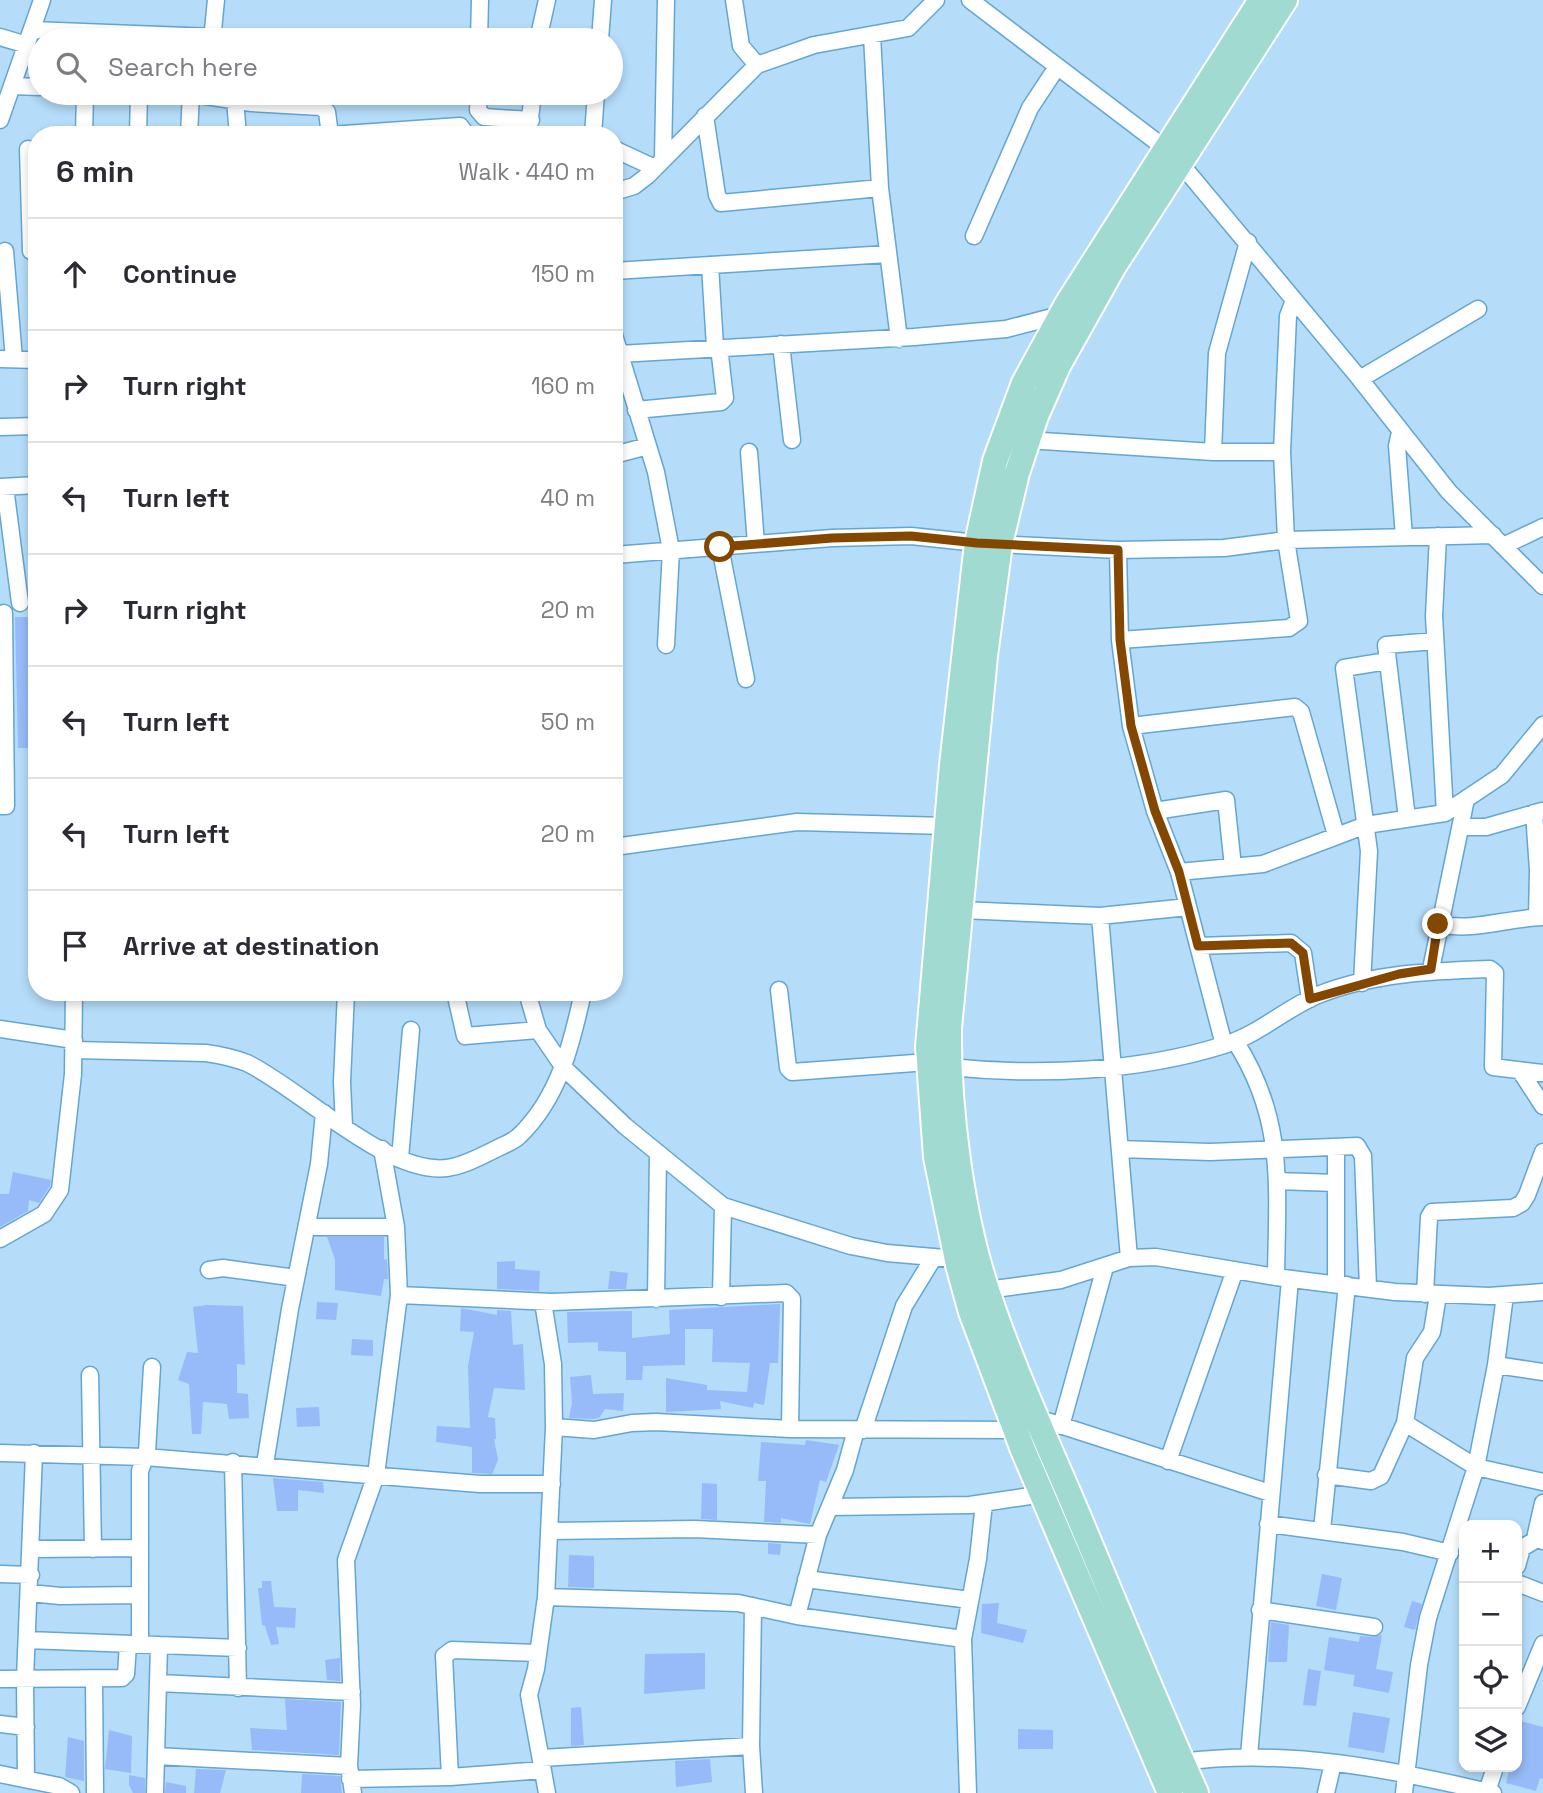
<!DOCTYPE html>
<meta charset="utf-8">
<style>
body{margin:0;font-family:"Space Grotesk",sans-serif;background:#f7f7f7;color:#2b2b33}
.controls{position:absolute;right:21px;bottom:21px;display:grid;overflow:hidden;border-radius:14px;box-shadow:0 4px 10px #0003}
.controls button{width:63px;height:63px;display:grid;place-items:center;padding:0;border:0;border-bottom:2px solid #e1e1e2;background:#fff;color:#2b2b33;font:35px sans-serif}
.stop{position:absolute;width:21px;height:21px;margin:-16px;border:5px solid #834700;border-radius:50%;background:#fff}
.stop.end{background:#834700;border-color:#fff;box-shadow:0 2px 7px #0008}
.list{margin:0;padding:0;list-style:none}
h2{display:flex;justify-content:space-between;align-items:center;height:91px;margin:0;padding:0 28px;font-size:30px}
h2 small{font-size:23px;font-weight:400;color:#7c7c81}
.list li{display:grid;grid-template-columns:46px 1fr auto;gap:21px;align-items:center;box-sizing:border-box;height:112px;padding:0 28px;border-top:2px solid #e1e1e2}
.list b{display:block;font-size:26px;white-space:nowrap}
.list em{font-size:23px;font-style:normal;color:#7c7c81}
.icon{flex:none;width:38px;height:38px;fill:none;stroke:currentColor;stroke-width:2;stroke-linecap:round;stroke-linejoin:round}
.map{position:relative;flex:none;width:1543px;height:1793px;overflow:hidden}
.search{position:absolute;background:#fff;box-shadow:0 4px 10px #0003;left:28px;top:28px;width:595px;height:77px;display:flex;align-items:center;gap:18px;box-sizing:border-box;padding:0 24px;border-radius:38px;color:#7c7c81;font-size:26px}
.panel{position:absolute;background:#fff;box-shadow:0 4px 10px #0003;left:28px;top:126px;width:595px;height:875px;border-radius:28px}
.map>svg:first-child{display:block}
.building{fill:#96bbf8}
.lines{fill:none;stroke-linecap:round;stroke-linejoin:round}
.street-casing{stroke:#63a6d4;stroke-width:19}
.primary-casing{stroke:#fff;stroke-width:28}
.street{stroke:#fff;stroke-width:16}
.primary{stroke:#a0dad0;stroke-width:24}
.route{stroke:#834700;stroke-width:9}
</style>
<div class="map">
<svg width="1543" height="1793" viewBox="0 0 1543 1793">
<rect width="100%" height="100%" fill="#b5dcf9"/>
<!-- building -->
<path class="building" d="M15 617H37V748H18Z
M13 1172 51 1180 50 1186 39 1203 29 1200 28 1211 0 1227V1194H9Z
M327 1237H384V1260L387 1259 388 1279H384L381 1296 335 1290V1259Z
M515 1261V1269L540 1271 539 1291 497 1289V1262Z
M610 1271 628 1273 626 1289H608Z
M317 1302 338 1303 336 1320 316 1319Z
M780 1304 778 1363H770L764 1405 754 1403 753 1408 720 1401 721 1409 666 1412V1378L707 1385V1390L747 1392 750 1363 712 1362 713 1329H685V1365L643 1366 642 1380H626V1352L598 1351V1342H602L568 1343 567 1312 632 1311V1338L670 1334 669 1310Z
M206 1305 243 1306 245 1365 237 1364V1393L248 1394 249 1418 229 1419 227 1404 203 1402 201 1434H192L189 1384 178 1380 187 1352 198 1353 193 1307Z
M461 1308 497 1315V1310L511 1311 513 1345 523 1344 525 1390 494 1388 488 1417 495 1418 496 1439H494L498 1460 492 1474 472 1473V1447L436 1442 437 1426 470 1428 468 1366 474 1332 460 1331Z
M352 1339 373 1340V1356L351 1355Z
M591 1375 593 1394 624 1393 623 1411 605 1409 599 1418 593 1419 569 1418 572 1403 570 1377Z
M319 1407 320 1426 297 1427 296 1408Z
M806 1440 839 1445 826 1482 820 1480 810 1524 781 1518V1523L764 1522 766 1481H758L761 1442 805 1445Z
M273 1478 323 1482 324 1493 298 1490V1511H277Z
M702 1483 717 1484V1520L701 1519Z
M768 1543 781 1544 780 1555 768 1554Z
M569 1555 594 1556V1588L568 1587Z
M1322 1574 1342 1578 1336 1610 1316 1606Z
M262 1581H271L274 1607 296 1608 295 1628 276 1627 279 1644 271 1645 265 1626 262 1625 258 1588H262Z
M1412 1601 1422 1604 1415 1630 1404 1627Z
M999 1603 997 1623 1027 1630 1023 1643 981 1633 982 1604Z
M1271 1622 1289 1625 1287 1662H1268Z
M1382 1635 1376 1669 1393 1672 1389 1693 1353 1686 1355 1675 1324 1670 1329 1637 1359 1642 1360 1636 1373 1637Z
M705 1653V1689L644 1694 645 1654Z
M340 1658V1681L327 1680 325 1660Z
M1308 1669 1321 1671 1316 1706 1303 1705Z
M285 1699 341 1702 339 1755 252 1750 250 1728 287 1730Z
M581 1707 584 1745 571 1746V1708Z
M1353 1712 1390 1718 1384 1753 1348 1747Z
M1517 1720 1543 1727V1779L1540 1778 1536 1791 1506 1783 1510 1767H1517Z
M1018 1729 1053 1730V1749H1018Z
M109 1730 132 1736 131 1773 105 1769Z
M68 1737 84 1741V1781L65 1777Z
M710 1759 712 1782 676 1787 675 1761Z
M196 1769 226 1770 220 1793H194Z
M302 1774 340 1776 342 1793H301Z
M129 1775 145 1778V1793H133L129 1785Z
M166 1782 186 1786V1793H165Z"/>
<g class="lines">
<!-- street casing -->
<g class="street-casing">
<path id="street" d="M734 0 741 46 757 65
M970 0 1166 149
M32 30 212 37
M872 35 880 188 899 339
M0 37 27 45
M212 40 216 0
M479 40 480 0
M538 40 547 0
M600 40 603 0
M12 86 40 87
M186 93 252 103 321 107 327 112 330 135 460 126 467 135
M479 93 478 110 484 117 531 120
M235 100 238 135
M705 116 717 195 721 203 880 188
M0 120 42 0
M84 135 85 93
M138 135 139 93
M189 135 191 93
M528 135 533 93
M593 135 596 93
M28 149 31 251
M614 149 655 168
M663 159 666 0
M1181 164 1360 379 1449 492 1543 586
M614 192 634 186 647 176 757 65 814 45 908 28 936 0
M974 236 1030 108 1057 67
M5 251 14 359
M710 265 715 347
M614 271 888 254
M614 335 656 472 671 550 666 645
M781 344 792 440
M619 354 914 337 1006 329 1060 315
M0 359 37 360
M1360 379 1478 309
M636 410 721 402 725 398 719 347
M0 427 37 426
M1400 432 1397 446 1404 537
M1027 440 1213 452H1282
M749 452 756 544
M1213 452 1217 353 1248 242
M614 455 648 446
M0 487 37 485
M5 487 20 603
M1438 536 1434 616 1445 813
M1503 546 1543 527
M720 547 746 679
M1118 550 1120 640 1131 726 1155 811 1179 872 1224 1045
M614 555 832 538 911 536 977 543 1118 550 1224 548 1286 540 1493 535
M1120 640 1289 628 1299 621 1286 540 1282 452 1288 316 1294 300
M1131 726 1295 707 1301 712 1336 835
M0 806H6L4 613
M1155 811 1226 800 1233 867
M1534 813 1538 870 1537 917
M1407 818 1386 645 1435 641
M1462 827H1486L1542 811
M614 847 797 822 946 826
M1179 872 1263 864 1366 825 1445 813 1502 775 1543 725
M961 910 1100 916 1188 907
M1100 916 1129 1258
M1438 924C1473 932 1508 918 1543 917
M1198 946 1291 943 1303 953 1310 999
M1431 969 1466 799
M1362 983 1369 851 1344 668 1387 661
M779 990 788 1068 792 1072 928 1062
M455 992 465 1036 538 1030
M527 992 538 1030 564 1068 625 1126 723 1206 851 1246 887 1253 956 1259
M0 1029 74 1040
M1235 1041C1286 1120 1277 1188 1276 1277
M74 1050 206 1053C220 1055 234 1058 247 1063 301 1089 386 1175 447 1168 463 1166 477 1158 492 1151 500 1146 512 1143 519 1136 559 1098 572 1043 583 992
M949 1067C1039 1076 1138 1072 1224 1045 1260 1034 1286 1008 1318 995 1373 973 1432 971 1490 969L1495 973 1493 1067 1543 1073
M1521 1072 1543 1106
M344 1126 342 1082 346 992
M1120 1149 1210 1152 1357 1146 1363 1156 1368 1288
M400 1158 411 1030
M1277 1181 1336 1183
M307 1227H396
M0 1239 44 1214 60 1190 73 1074 74 992
M209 1270 223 1268 296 1278
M1336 1284V1147
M987 1290 1061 1280 1129 1258 1156 1257 1276 1277 1395 1292 1489 1296 1543 1292
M1425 1294 1429 1217 1432 1212 1513 1208 1522 1203 1527 1195 1543 1152
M399 1295 552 1302 786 1293 792 1299 790 1429
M721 1297 723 1206
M656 1299 658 1154
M543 1302 553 1364 554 1427 546 1597 536 1669 529 1695 547 1793
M1496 1365 1543 1372
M90 1375 93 1549
M1038 1418 1270 1493
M1405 1423 1476 1467 1543 1482
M1061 1426 1105 1267
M554 1427 594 1430 632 1423 656 1422 790 1429 1016 1430
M863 1430 904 1306 934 1257
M0 1453 145 1457 480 1484H552
M1168 1461 1235 1270
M233 1462 238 1688
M265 1464 290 1309 319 1164 324 1113
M1326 1475 1371 1481 1381 1476 1405 1423 1415 1358 1432 1332 1438 1295
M1543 1503 1536 1534 1543 1541
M830 1507 970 1505 1043 1494
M1268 1524 1403 1542 1450 1553
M1322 1530 1347 1285
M549 1531 695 1529 818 1535
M31 1549 140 1548
M1517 1566 1522 1548 1537 1539
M0 1574 31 1575
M806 1579 970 1600
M1517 1583 1543 1593
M30 1593 60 1596 140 1595
M546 1597 738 1603 797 1616 963 1639
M753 1606 751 1746 754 1793
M1260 1610 1374 1627
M797 1616 818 1535 845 1470 856 1430
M27 1640 238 1648
M140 1644V1471L147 1452 152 1367
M0 1679 122 1678 126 1674 128 1644
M94 1679 95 1793
M158 1683 352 1692
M1517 1707 1543 1644
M0 1724 26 1727
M156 1756 349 1766
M1249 1756 1290 1279
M541 1758 751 1746
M1182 1762C1287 1748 1390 1769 1493 1793
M0 1774 59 1786 71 1793
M450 1777 444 1656 452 1650 538 1653
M26 1779 25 1679 34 1453
M350 1779 450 1777 543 1770
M1487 1792 1495 1767
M155 1793 159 1645
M353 1793 349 1766 352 1705 346 1560 376 1475 399 1295 396 1227 382 1149
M968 1793 963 1639 978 1559 984 1503
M1326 1793 1333 1763
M1404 1793 1419 1665 1428 1618 1476 1467 1496 1365 1505 1295"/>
</g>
<!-- primary casing -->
<g class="primary-casing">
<path id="primary" d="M1170 1793 1023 1450 971 1312 958 1265 936 1157 928 1047 952 765 977 543 995 461 1024 383 1067 304 1261 0
M1196 1793C1155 1701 1117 1608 1078 1515 1046 1439 1010 1363 985 1284 961 1210 948 1106 949 1028L985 656 1000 544 1017 473 1036 416 1058 366 1114 266 1285 0"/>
</g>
<!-- street -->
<use href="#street" class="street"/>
<!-- primary -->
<use href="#primary" class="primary"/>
</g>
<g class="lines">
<!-- route -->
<path class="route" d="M720 547 832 538 911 536 977 543 1118 550 1120 640 1131 726 1155 811 1179 872 1198 946 1291 943 1303 953 1310 999 1399 974 1431 969 1438 924"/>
</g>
</svg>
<div class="controls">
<button>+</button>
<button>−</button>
<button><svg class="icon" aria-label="locate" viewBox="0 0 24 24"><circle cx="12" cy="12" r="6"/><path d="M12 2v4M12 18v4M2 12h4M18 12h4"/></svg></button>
<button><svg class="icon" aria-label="layers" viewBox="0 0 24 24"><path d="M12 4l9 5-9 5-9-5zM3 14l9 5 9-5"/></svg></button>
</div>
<div class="stop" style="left:720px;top:547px"></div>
<div class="stop end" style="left:1438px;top:924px"></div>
<div class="search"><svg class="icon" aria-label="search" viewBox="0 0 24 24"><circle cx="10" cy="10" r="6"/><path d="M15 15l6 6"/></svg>Search here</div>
<section class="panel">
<h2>6 min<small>Walk · 440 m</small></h2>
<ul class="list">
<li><svg class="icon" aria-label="ahead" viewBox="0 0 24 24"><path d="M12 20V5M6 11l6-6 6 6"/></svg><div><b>Continue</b></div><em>150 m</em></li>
<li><svg class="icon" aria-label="right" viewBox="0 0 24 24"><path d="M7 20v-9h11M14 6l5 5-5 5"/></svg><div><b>Turn right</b></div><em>160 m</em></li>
<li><svg class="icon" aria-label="left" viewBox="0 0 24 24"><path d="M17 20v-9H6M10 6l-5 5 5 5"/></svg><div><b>Turn left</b></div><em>40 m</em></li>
<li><svg class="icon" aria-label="right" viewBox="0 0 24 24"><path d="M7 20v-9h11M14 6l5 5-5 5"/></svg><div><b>Turn right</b></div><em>20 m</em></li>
<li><svg class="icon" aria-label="left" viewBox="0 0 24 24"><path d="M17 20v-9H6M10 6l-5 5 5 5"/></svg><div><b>Turn left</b></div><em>50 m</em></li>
<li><svg class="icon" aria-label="left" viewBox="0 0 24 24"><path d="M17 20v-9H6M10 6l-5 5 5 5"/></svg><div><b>Turn left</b></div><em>20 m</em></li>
<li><svg class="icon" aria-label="arrive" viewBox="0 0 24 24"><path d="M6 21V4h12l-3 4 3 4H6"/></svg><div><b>Arrive at destination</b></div></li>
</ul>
</section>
</div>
